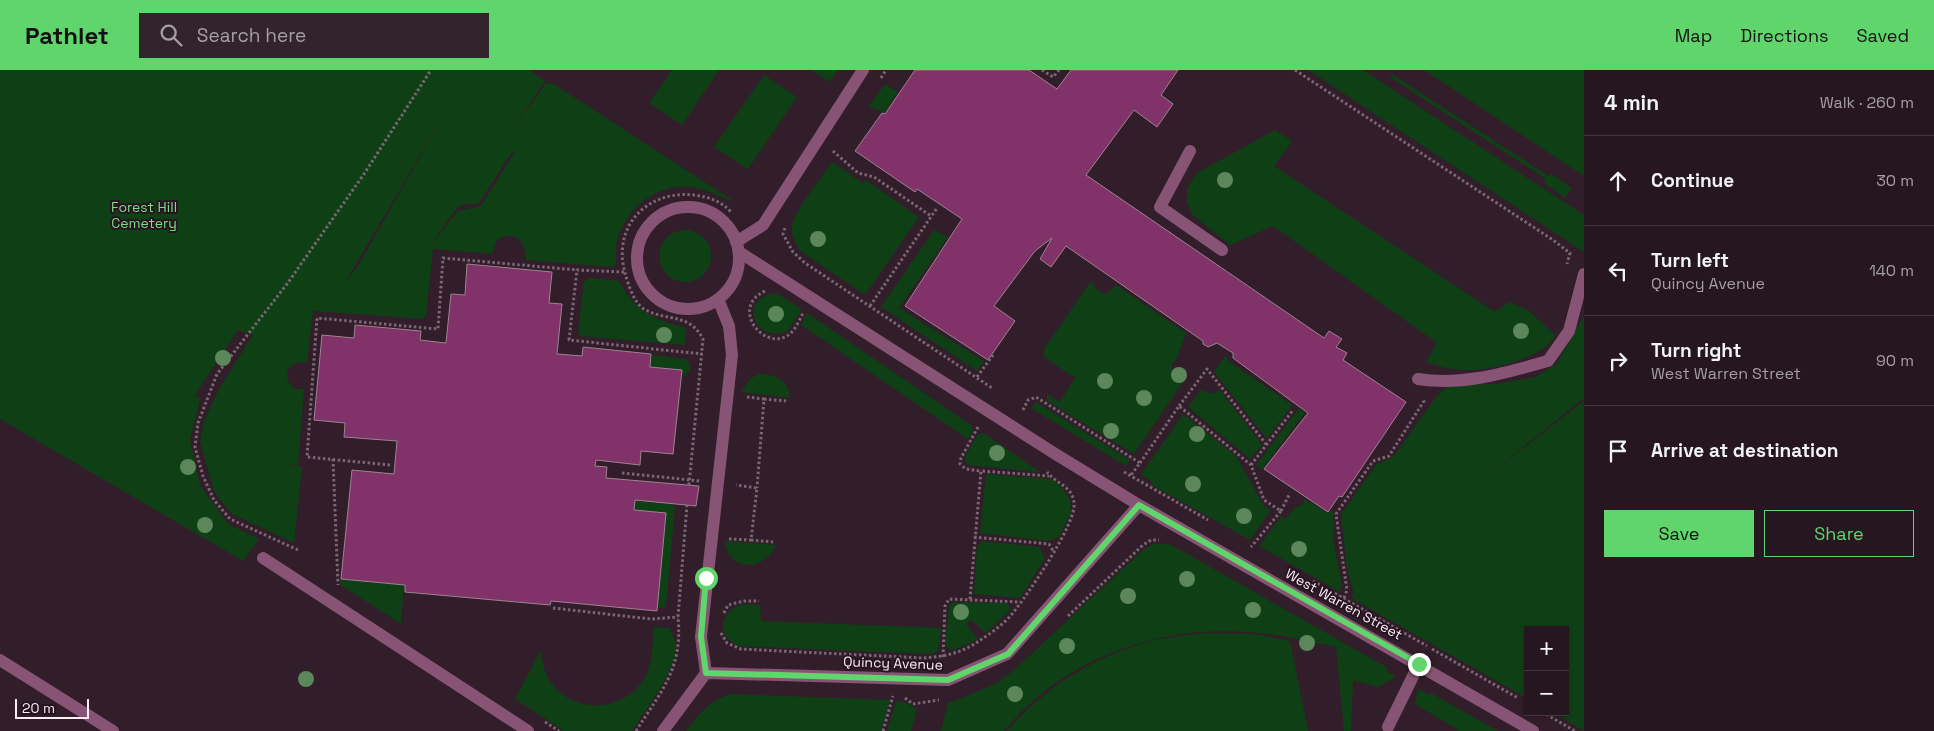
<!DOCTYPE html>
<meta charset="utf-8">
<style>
body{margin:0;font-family:"Space Grotesk",sans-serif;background:#32232d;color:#f1f3f6}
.controls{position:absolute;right:15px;bottom:15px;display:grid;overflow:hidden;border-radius:0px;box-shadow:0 1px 4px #0004}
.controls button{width:45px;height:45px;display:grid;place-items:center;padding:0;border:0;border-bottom:1px solid #42353e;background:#261620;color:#f1f3f6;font:25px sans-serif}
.scale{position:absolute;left:15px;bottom:12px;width:74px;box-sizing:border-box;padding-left:5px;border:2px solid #fbecf5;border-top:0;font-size:14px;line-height:18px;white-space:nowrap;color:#fbecf5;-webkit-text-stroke:4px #271421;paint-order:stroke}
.stop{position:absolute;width:15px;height:15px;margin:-11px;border:4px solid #60d56b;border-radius:50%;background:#fff}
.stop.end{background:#60d56b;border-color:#fff;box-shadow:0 1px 5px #0008}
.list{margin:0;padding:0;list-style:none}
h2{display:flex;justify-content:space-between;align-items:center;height:65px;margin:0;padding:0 20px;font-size:21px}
h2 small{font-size:16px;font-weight:400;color:#a49fa5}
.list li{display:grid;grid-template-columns:32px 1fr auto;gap:15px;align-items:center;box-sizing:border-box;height:90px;padding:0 20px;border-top:1px solid #42353e}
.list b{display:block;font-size:19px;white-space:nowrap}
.list p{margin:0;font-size:16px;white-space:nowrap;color:#a49fa5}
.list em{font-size:16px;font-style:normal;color:#a49fa5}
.actions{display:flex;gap:10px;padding:15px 20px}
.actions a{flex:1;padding:11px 0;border:1px solid #60d56b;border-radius:0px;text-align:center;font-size:18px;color:#60d56b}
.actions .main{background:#60d56b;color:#111}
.icon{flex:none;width:28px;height:28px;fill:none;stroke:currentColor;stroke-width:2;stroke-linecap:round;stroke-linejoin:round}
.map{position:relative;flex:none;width:1584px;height:661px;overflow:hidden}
header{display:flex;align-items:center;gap:30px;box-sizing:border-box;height:70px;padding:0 25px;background:#60d56b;color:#111}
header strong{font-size:24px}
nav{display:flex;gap:28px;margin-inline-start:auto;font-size:18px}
.search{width:350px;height:45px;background:#32232d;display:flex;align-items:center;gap:12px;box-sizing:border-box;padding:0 18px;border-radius:0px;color:#a49fa5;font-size:19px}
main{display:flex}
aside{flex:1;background:#261620}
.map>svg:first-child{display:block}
.green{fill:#0f4015;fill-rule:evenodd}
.building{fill:#813268;stroke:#9d8392}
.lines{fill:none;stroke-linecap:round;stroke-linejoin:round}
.path{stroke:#7a6772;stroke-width:3;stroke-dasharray:2.5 2.5;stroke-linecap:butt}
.minor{stroke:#885475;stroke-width:12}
.tree{fill:#5b875a}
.route{stroke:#60d56b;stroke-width:6}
.labels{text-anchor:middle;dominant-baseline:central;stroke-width:4;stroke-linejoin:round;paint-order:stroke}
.park-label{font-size:14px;fill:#7cdd82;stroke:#271421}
.street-label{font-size:14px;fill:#fbecf5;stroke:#271421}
</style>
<header>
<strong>Pathlet</strong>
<div class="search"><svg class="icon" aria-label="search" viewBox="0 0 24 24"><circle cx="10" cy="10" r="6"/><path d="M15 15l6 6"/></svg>Search here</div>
<nav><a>Map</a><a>Directions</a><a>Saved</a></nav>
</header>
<main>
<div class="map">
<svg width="1584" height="661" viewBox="0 0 1584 661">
<rect width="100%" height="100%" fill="#321d2a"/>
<!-- green -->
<path class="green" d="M0 0H529L545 11 511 61 546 13 554 14 732 130V132C720 126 708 120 696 118 659 111 626 137 617 171 615 178 616 187 616 194L612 197 526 190C525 171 517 159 497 170L492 184 433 179 426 245 423 249 314 241 316 238 313 241 307 292C288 291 279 305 295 319H304L298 395 286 394 302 397 294 473 232 444 225 436 214 421 200 372 204 351 220 317 253 265 238 260 195 325 200 329 190 370 200 415 228 454 259 469 243 491 0 349ZM445 43 358 196 346 211ZM513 80 514 83 481 136 458 141 428 179 458 136 479 133Z
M672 0H719L682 55 649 33Z
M812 0H838L830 12Z
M1308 0H1363L1584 145V182Z
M1424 0H1584V106Z
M1392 4 1548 106 1550 103 1572 118 1565 128 1544 113 1546 109 1390 7Z
M764 5 797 27 748 99 714 77Z
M885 14 898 22 884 43 869 36Z
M1275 60 1292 71 1274 96 1495 242 1509 232 1528 240 1555 265C1547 287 1489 301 1468 300 1452 300 1440 297 1426 292L1437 273 1273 156 1230 175 1193 145 1187 133V118L1197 103Z
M832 92 863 113 866 110 919 147 865 225 799 180C796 173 791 165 792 157 794 140 822 108 832 92Z
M659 186a26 26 0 1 1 52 0a26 26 0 1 1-52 0Z
M934 160 948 167 899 238 984 291 977 301 881 237Z
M590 208 619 211C633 240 655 250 684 257L686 259 685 275 580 266 578 260 584 212Z
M1091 211 1097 220 1106 224 1116 215 1186 263 1177 288 1172 294V303L1183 312 1134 384 1047 331V324L1060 332 1075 308 1044 287V279Z
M776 223 802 239 788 261C753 275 738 227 776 223Z
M807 243 971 355 973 360 968 369 801 255Z
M1584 246V328L1481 411 1584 331V661L1552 642H1565V560H1528V629L1351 528 1354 523 1347 500 1341 444 1376 395 1393 387 1436 327 1449 315 1494 314 1536 307 1557 293Z
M652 285 686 289 690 293V301L685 305 682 304V300L650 297Z
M1226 285 1227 290 1292 335 1267 369 1214 302Z
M759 304C775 304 789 310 790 328L741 322 750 309Z
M1219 319 1262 375 1250 389 1188 337 1201 320 1214 324Z
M1036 332 1130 390 1126 396 1031 338Z
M1299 338 1305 343 1262 399 1256 395Z
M1183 344 1236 386 1264 436 1271 440 1250 470 1152 415 1150 410 1141 405Z
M983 363 985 364 1040 402 968 395 964 388 978 364Z
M986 404 1051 409 1060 415 1070 429 1071 443 1059 467 1049 471 980 463Z
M1305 429 1328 443 1332 440 1334 441 1333 469 1342 515 1340 522 1259 476 1281 446 1285 449 1297 436H1301Z
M635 431 671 434 675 437 666 537 657 538 666 443 634 440Z
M725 471 776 475C764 502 728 502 725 471Z
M983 471 1039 477 1045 488 1020 528 974 524 977 476Z
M1153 474H1168L1175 477 1388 598 1386 601 1396 607 1378 617 1353 610 1351 661H1344L1336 577C1310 572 1283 565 1257 563 1163 553 1064 587 1004 661H941L948 632 955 631 997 613 1014 600 1144 479Z
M340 509 404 515 401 554 341 515Z
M953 532 1006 533 1011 539 986 563 971 550 966 554 978 569 952 581 946 576 945 572 949 535Z
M742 534 760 535 761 551 941 558 939 579 933 584 737 576 725 566C719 550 728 539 742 534Z
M654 557 670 558C672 564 676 571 676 577 675 603 646 639 632 661H564L515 629 541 580C542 589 543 598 547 606 568 647 629 644 647 603 653 589 652 571 654 557Z
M1204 563 1253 564 1290 571 1308 661H1007C1045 617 1095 586 1151 571 1168 567 1187 566 1204 563Z
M1419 619 1429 625 1431 623 1498 661H1460L1415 634Z
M731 624 890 630 881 661H686C700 643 709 631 731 624Z
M896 631 905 632 917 639 911 661H887Z"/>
<!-- building -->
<path class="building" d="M915 0H1029L1057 19 1071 0H1178L1161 25 1173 34 1157 57 1134 40 1086 105 1324 268 1329 261 1342 269 1336 277 1347 283 1343 290 1406 332 1342 427 1339 426 1328 442 1264 399 1308 343 1233 288V283L1217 273 1208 277 1203 274V271L1066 176 1051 197 1040 189 1052 168 1035 181 994 236 1015 251 988 290 905 236 962 149 917 119 915 122 855 81 882 43 885 44Z
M467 194 552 202 549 233 562 234 557 284 582 286 583 277 651 284 650 297 682 300 673 384 641 381 640 395 596 390 595 396 607 397 606 408 699 416 696 436 635 430 634 440 666 443 657 541 551 531 550 535 405 522V515L341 509 352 400 394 404 397 371 344 367 345 353 314 350 322 265 354 268 355 255 421 261 420 270 446 273 451 224 465 225Z"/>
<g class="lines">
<!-- path -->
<path class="path" d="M1042 0 1053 7 1059 0
M1295 0 1553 170 1570 183 1567 194
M881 8 886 0
M833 81 858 103 874 107 931 146
M785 158 783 164 793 182 805 193 992 318
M624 202 577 200 569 270 702 284
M765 221C728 238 766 285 791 263 796 258 800 249 803 243
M870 236 937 138
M977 307 993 285
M747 327 764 329 757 418
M764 329 786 331
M1179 336 1207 299 1266 374
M1023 340 1028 330 1036 327 1140 393 1131 405
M978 357 961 388 960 394 966 399 980 401
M333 389 338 515
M1140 393 1179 336 1251 395 1264 430 1281 441 1251 477
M390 395 307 387 317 248 438 259 443 188 577 200
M1251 395 1293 340
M1124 402 1208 450
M622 403 700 411
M689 415 703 269C689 242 666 252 644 239 634 233 628 214 625 203 612 156 647 120 694 125 709 127 721 131 731 142
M1281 441 1290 423
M974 467 1049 474 1054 482
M729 469 751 470 757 418 736 415
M751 470 773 472
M298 480 230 449 214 430 203 406 195 377 198 353 217 304 287 214 364 104 431 0
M1313 511 1427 576
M1344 528 1347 520 1336 444 1373 391 1389 386 1424 331 1423 328
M970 529 981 401 1049 406
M553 538 651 549 678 547
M724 543 728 535 744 531H759
M1068 546 1143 475 1151 470H1159
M721 563 727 573 741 579 922 588C941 587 959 584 976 573 988 565 1002 556 1012 544 1026 527 1078 452 1074 432 1072 416 1055 413 1047 402
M1432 579 1518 628
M943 587 945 536 949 529 1020 532
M905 628 913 634 939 630
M1542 642 1575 661
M545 652 559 661
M636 661C662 620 683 598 678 547L687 435
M883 661 893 626"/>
<!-- minor -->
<path class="minor" d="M1190 81 1160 137 1222 180
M637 188a51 51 0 1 1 102 0a51 51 0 1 1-102 0Z
M736 172 763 155 863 0
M739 182 1057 385 1139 435 1533 661
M1418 309C1463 316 1505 303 1548 291L1569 261 1584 204
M263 488 528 661
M0 590 113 661
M706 603 701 567 732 285 729 256 718 229
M1388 657 1419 594
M663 661 706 603 948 610 1007 584 1139 435"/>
</g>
<!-- trees -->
<g class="tree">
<circle cx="1225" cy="110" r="8"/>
<circle cx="818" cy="169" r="8"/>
<circle cx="776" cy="244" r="8"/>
<circle cx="1521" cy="261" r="8"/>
<circle cx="664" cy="265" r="8"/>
<circle cx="223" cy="288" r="8"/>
<circle cx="1179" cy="305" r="8"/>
<circle cx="1105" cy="311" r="8"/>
<circle cx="1144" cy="328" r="8"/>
<circle cx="1111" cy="361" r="8"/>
<circle cx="1197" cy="364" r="8"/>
<circle cx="997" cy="383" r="8"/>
<circle cx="188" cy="397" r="8"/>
<circle cx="1193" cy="414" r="8"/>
<circle cx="1244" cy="446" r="8"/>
<circle cx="205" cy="455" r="8"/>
<circle cx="1299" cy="479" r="8"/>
<circle cx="1187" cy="509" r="8"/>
<circle cx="1128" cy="526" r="8"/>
<circle cx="1253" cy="540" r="8"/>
<circle cx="961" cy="542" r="8"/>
<circle cx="1307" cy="573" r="8"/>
<circle cx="1067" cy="576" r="8"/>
<circle cx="306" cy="609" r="8"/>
<circle cx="1015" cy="624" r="8"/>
</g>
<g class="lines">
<!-- route -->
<path class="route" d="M706 508 701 567 706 603 948 610 1008 584 1139 435 1419 594"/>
</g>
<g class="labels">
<!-- park labels -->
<g class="park-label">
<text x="144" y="137">Forest Hill<tspan x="144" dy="16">Cemetery</tspan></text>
</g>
<!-- street labels -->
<g class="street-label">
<text transform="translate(1344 534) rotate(29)">West Warren Street</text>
<text transform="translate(893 593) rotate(2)">Quincy Avenue</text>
</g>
</g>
</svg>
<div class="controls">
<button>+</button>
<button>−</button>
</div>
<div class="scale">20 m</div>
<div class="stop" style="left:706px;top:508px"></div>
<div class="stop end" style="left:1419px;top:594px"></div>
</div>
<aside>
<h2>4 min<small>Walk · 260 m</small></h2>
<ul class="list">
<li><svg class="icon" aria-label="ahead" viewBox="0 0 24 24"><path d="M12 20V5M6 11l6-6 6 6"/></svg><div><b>Continue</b></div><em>30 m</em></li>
<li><svg class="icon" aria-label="left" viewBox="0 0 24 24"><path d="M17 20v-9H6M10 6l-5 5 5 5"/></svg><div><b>Turn left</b><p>Quincy Avenue</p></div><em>140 m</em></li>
<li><svg class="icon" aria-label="right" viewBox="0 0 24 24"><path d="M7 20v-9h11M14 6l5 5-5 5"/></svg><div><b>Turn right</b><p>West Warren Street</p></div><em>90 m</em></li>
<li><svg class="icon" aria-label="arrive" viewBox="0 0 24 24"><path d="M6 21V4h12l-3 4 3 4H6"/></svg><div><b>Arrive at destination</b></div></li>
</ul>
<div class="actions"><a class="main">Save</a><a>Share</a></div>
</aside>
</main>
